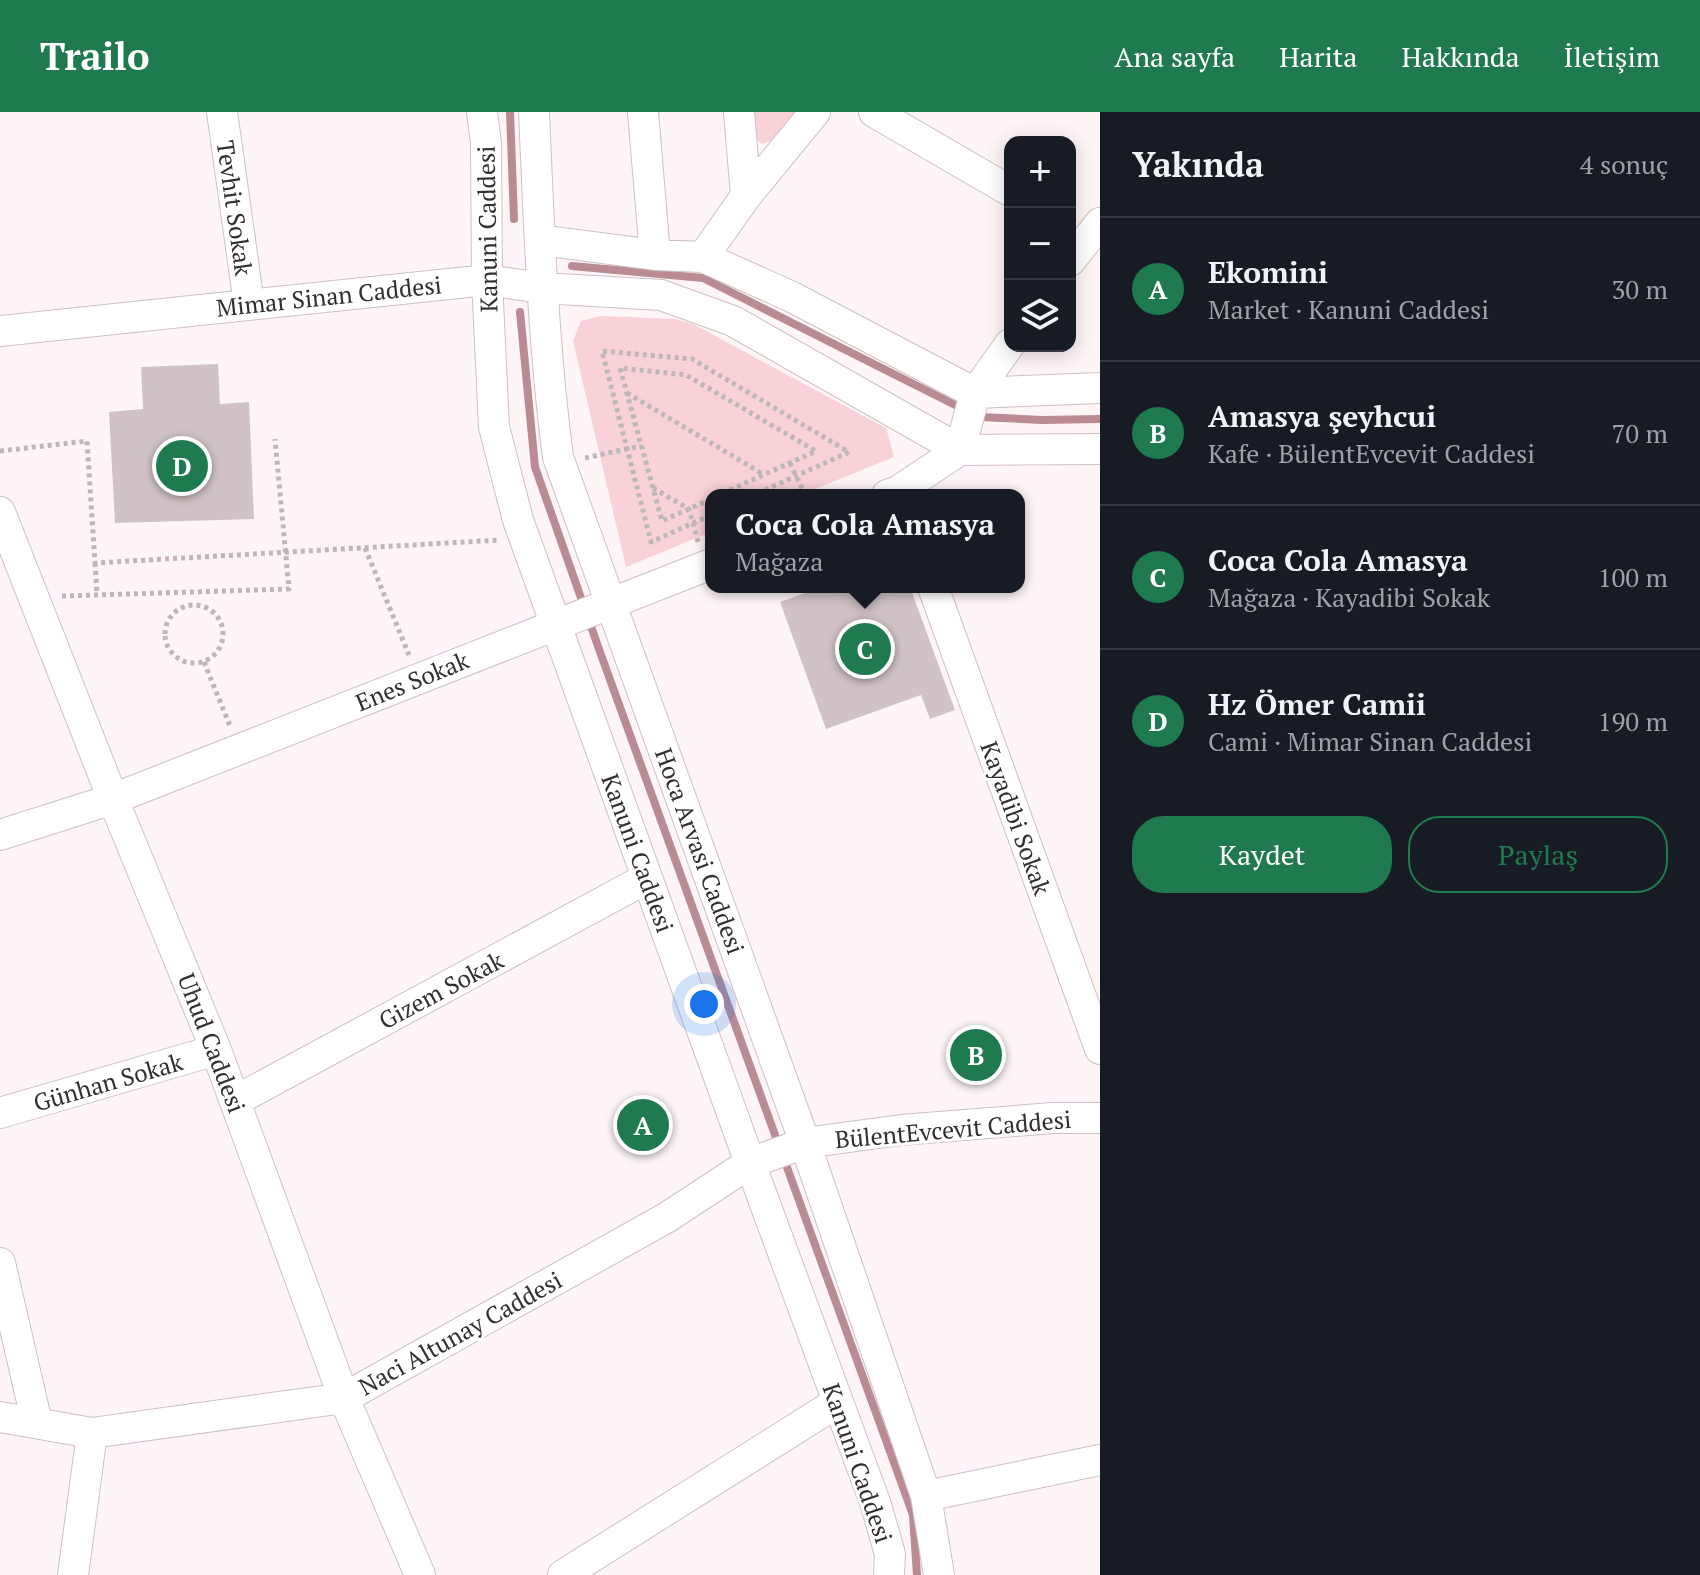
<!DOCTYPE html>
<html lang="tr">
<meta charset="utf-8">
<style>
body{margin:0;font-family:"PT Serif",serif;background:#20242c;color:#f1f3f6}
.controls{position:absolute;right:24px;top:24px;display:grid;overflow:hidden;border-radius:16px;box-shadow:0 4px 20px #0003}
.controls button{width:72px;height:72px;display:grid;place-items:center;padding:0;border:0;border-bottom:2px solid #363941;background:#171b24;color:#f1f3f6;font:40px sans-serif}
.you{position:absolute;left:704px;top:892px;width:28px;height:28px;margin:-20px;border:6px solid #fff;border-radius:50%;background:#1a73e8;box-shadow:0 0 0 12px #1a73e833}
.badge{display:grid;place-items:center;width:52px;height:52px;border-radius:50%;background:#207a4f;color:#fff;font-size:26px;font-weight:700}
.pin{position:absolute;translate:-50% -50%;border:4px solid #fff;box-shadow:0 2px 8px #0006}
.popup{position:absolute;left:705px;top:377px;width:320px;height:104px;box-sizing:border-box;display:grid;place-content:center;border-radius:16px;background:#171b24;filter:drop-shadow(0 2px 6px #0005);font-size:26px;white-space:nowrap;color:#9ea1a6}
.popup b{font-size:30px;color:#f1f3f6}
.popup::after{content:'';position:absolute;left:50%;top:100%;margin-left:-16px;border:16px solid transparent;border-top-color:#171b24}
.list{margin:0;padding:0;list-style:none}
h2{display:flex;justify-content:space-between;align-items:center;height:104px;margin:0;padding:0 32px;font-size:34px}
h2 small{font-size:26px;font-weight:400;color:#9ea1a6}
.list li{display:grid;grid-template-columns:52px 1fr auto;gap:24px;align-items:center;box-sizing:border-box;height:144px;padding:0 32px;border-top:2px solid #363941}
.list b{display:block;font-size:30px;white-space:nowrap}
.list p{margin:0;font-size:26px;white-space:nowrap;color:#9ea1a6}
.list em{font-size:26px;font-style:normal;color:#9ea1a6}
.actions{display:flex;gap:16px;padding:24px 32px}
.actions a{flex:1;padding:18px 0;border:2px solid #207a4f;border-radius:32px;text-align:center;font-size:28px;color:#207a4f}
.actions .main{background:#207a4f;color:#fff}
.icon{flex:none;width:44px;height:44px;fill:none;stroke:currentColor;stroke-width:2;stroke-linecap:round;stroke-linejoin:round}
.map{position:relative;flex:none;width:1100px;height:1463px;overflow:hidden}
header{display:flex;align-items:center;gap:48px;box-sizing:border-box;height:112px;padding:0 40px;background:#207a4f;color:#fff}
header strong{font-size:38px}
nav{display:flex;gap:44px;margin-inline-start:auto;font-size:28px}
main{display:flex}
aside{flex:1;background:#171b24}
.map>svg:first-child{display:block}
.green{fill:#f9d2d8}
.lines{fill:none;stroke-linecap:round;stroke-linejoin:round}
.stream{stroke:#ba8b92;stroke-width:8}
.building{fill:#d1c3c5}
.minor-casing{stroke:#cec0c2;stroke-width:32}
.path{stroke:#beb7b8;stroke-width:5;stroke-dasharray:4 4;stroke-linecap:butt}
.minor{stroke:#fff;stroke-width:30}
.labels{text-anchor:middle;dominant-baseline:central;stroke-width:6;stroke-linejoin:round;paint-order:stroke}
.street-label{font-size:24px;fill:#332e2f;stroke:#fff}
</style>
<header>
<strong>Trailo</strong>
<nav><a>Ana sayfa</a><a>Harita</a><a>Hakkında</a><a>İletişim</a></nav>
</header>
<main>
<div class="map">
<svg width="1100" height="1463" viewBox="0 0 1100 1463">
<rect width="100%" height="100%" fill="#fef5f6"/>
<!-- green -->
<path class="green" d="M754 0H799L777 27 762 32 756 27Z
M600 204 675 207 693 212 886 316 894 345 800 383H711V420L626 455 573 229 581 209Z"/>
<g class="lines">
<!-- stream -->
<path class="stream" d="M510 0 514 107
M572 154 703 166 979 305 1042 308 1100 307
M520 200 535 355 600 540 779 1034
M784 1047 913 1403 917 1463"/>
</g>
<!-- building -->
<path class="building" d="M218 252 220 292 249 290 254 407 115 411 109 300 143 297 141 255Z
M822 475H910L955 598 930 607 921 583 826 617 780 490Z"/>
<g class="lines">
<!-- minor casing -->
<g class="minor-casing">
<path id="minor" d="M222 0 249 192
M482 0 486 31 487 168 494 315 518 408 750 1051 876 1393 890 1442 889 1463
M534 0C539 115 543 231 558 345L805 1031 926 1384 939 1463
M643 0 655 143
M739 0 746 84
M874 0 1010 79
M540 128 655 143 703 145 792 185 975 281 1100 276
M703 145 746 84 815 0
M1070 149 1100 111
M0 219 487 168 542 176 661 183 733 209 960 338 1100 337
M887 383 898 379 960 338 975 281 1010 232
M0 400 113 687 216 938 344 1286 420 1463
M933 475 1100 937
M0 723 113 687 711 452
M235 989 647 766
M0 1001 216 938
M0 1151 37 1311
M0 1305 92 1321 344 1286 666 1106 750 1051 805 1031 901 1018 1053 1006H1100
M926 1384 1100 1348
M73 1463 92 1321
M563 1463 838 1290"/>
</g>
<!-- path -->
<path class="path" d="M627 281 763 362
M0 339 87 329 95 451 500 428
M585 346 641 334
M790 351 805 383
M653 376 689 397 698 430
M711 387 662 409 620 256 686 263 816 339 719 383
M711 403 651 430 602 239 692 247 849 340 754 383
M365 436 409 543
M95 451 97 482
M62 484 289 477 275 327
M165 522a29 29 0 1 1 58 0a29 29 0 1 1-58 0Z
M204 550 230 614"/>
<!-- minor -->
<use href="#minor" class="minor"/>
</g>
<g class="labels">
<!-- street labels -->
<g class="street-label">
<text transform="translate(235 96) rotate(82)">Tevhit Sokak</text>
<text transform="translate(487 117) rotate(-91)">Kanuni Caddesi</text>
<text transform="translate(329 184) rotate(-6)">Mimar Sinan Caddesi</text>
<text transform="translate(412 569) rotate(-22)">Enes Sokak</text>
<text transform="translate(1016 706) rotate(70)">Kayadibi Sokak</text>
<text transform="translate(700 739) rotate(70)">Hoca Arvasi Caddesi</text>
<text transform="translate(638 741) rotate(70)">Kanuni Caddesi</text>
<text transform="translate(441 878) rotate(-28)">Gizem Sokak</text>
<text transform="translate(212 931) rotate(69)">Uhud Caddesi</text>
<text transform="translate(108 970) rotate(-16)">Günhan Sokak</text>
<text transform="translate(953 1017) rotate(-5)">BülentEvcevit Caddesi</text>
<text transform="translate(460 1221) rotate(-29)">Naci Altunay Caddesi</text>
<text transform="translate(858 1351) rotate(71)">Kanuni Caddesi</text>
</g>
</g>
</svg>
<div class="controls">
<button>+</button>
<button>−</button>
<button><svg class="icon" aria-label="layers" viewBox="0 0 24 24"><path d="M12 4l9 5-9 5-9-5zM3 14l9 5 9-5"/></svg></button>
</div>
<div class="you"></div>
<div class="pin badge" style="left:643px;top:1013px">A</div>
<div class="pin badge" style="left:976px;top:943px">B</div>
<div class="pin badge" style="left:865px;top:537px">C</div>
<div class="popup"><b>Coca Cola Amasya</b>Mağaza</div>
<div class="pin badge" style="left:182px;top:354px">D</div>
</div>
<aside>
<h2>Yakında<small>4 sonuç</small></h2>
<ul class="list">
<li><span class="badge">A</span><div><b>Ekomini</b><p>Market · Kanuni Caddesi</p></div><em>30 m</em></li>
<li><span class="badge">B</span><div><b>Amasya şeyhcui</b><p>Kafe · BülentEvcevit Caddesi</p></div><em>70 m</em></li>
<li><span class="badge">C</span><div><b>Coca Cola Amasya</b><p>Mağaza · Kayadibi Sokak</p></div><em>100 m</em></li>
<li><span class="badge">D</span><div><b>Hz Ömer Camii</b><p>Cami · Mimar Sinan Caddesi</p></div><em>190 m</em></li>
</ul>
<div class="actions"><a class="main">Kaydet</a><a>Paylaş</a></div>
</aside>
</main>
